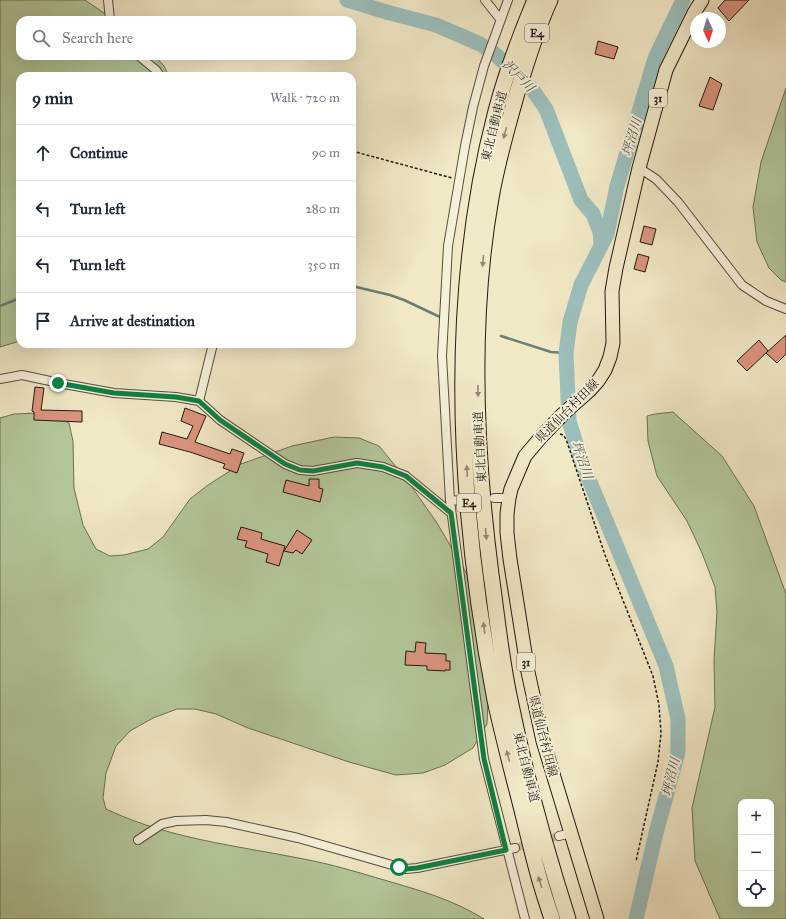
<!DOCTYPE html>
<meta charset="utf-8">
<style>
body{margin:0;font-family:"IM FELL Great Primer","Noto Serif JP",serif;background:#f2f2f3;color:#1f2937}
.controls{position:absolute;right:12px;bottom:12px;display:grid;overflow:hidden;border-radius:8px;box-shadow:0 4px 16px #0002}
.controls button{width:36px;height:36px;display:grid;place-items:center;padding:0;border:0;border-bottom:1px solid #e0e1e3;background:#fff;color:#1f2937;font:20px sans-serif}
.compass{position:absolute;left:690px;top:12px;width:36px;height:36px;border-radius:50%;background:#fff;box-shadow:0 4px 16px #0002;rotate:176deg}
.stop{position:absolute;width:12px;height:12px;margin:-9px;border:3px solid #0b8043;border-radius:50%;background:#fff}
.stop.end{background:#0b8043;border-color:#fff;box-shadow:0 1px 4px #0008}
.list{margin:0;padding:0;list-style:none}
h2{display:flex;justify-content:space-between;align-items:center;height:52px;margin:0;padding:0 16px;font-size:17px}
h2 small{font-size:13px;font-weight:400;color:#747a83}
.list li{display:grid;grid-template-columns:26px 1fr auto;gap:12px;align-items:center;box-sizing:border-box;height:56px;padding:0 16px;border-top:1px solid #e0e1e3}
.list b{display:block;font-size:15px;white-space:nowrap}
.list em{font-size:13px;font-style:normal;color:#747a83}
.icon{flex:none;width:22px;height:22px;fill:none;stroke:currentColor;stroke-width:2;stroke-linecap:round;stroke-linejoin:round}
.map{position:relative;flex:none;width:786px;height:919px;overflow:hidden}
.search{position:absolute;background:#fff;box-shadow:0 4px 16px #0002;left:16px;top:16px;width:340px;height:44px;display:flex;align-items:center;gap:10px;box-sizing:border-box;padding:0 14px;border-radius:12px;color:#747a83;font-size:15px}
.panel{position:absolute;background:#fff;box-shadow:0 4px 16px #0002;left:16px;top:72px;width:340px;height:276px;border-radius:12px}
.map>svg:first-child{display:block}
.green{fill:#b3c79a;stroke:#6b7054;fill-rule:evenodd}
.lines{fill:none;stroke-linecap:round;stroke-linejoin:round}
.stream{stroke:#6c7c76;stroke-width:2.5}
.river{stroke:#9cbfbc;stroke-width:15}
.building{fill:#dc9480;stroke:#23180e}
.minor-tunnel{stroke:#c8bea1;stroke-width:8;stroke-dasharray:8 4;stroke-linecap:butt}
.minor-casing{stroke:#564c3c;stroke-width:10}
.primary-casing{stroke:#23180e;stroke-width:15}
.motorway-casing{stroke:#23180e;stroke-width:17}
.path{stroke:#23180e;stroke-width:1.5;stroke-dasharray:3 2;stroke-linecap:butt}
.minor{stroke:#f6f0da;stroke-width:8}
.primary{stroke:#f1e8c6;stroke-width:13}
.motorway{stroke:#f1e8c6;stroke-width:15}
.oneway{fill:#948a73}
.route{stroke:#0b8043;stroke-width:5}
.labels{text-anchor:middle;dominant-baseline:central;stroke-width:4;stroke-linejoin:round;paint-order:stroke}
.shield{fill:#f6f0da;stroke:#62594b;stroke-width:1}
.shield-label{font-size:11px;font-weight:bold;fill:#23180e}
.street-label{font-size:12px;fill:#23180e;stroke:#f6f0da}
.water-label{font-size:13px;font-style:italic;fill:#4d524b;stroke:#f6f0da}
</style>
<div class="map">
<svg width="786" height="919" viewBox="0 0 786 919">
<rect width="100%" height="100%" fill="#f1e8c6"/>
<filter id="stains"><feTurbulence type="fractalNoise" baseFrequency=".005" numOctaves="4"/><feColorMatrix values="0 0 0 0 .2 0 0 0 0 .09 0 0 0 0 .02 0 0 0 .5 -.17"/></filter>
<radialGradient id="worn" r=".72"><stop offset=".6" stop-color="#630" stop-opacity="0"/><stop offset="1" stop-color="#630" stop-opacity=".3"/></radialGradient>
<!-- green -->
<path class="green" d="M0 0H85L114 20H20V56H155L164 66 169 76H20V341L0 347Z
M786 88V282L781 280 769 268 757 242 753 207 761 162Z
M673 412 722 456 754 506 786 594V919H720L695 861 692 808 715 707 714 660 717 612 715 587 702 553 687 521 657 476 648 441 647 416 655 414ZM741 802H771V904H741Z
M37 413 54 416 69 423 73 441 74 488 83 525 96 549 110 556 124 555 148 549 163 537 190 499 208 485 241 464 292 446 334 437 359 438 379 446 407 480 437 523 467 574 488 700 487 724 473 748 445 765 423 773 396 775 349 762 248 728 216 714 195 709H177L153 718 130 731 116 746 106 773 103 798 106 809C175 842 253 847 327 864 348 869 370 876 391 882 425 892 453 900 484 919H0V418L14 414Z"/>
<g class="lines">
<!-- stream -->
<path class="stream" d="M352 286 390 295 404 300 440 317
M0 306 20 298
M501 336 551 352 566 353"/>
<!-- river -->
<path class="river" d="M347 0 390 13 436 25 480 44 495 54 532 89 546 109 581 200 593 214 600 232 601 244
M636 919 656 833 678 752V719L666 666 581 460 569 421 566 353 570 322 581 285 607 234 617 186 653 65 656 56 683 0"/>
</g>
<!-- building -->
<path class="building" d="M725 0H749L729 21 718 8Z
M598 41 618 47 614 59 595 54Z
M710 77 722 84 713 110 699 106Z
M644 226 656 229 652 245 640 242Z
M638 254 649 257 645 272 634 269Z
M786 335V354L777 363 766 353Z
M759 340 768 351 747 371 737 361Z
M35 387 44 388 41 410 82 411V422L34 420V412L32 411Z
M185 408 206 416 195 442 230 454 232 449 244 453 237 473 223 468 225 464 190 452 159 444 162 432 187 439 193 426 181 421Z
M309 479H319V488L323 489 320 502 283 492 286 480 309 486Z
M241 527 262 533 261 539 285 546 279 566 266 562 268 554 245 547 247 541 237 539Z
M297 530 312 540 302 554 296 550 293 553 284 551Z
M416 642 426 643 425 653 446 654V661H450V670H445V671L427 670V666L405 665 406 651 415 652Z"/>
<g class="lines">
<!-- minor-tunnel -->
<path class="minor-tunnel" d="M515 848 559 836"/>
<!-- minor casing -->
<g class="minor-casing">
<path id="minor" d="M108 0 110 20
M485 0 500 19
M508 0 484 66 473 107 465 146 448 246 442 356 450 501 484 759 525 919
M139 56 156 70 160 76
M639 168 656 179 678 202 742 285 766 301 786 309
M0 379 22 375 64 384 114 393 176 397 199 401 220 420 285 464 300 470 313 471 357 463 383 467 406 476 451 513
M199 401 213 344
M494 498H509
M450 501 460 500
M559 836 571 833
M138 840 162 824 176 821 206 820 226 822 298 838 406 869 417 868 515 848"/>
</g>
<!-- primary casing -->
<g class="primary-casing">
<path id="primary" d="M597 919 543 741 528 672 510 559 507 533V514L509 498 511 489 525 456 542 436 563 414 589 391 598 381 605 370 610 357 613 343 612 291 616 268 639 168 666 70 694 13 702 0"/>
</g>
<!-- motorway casing -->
<g class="motorway-casing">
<path id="motorway" d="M535 0C520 36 506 73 496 111 446 302 458 508 495 700 501 728 508 755 515 783 523 812 529 841 537 870 541 886 547 903 552 919
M550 0C536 30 527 62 517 93 507 128 497 163 491 198 469 322 475 451 491 574 497 616 501 659 510 700 525 774 545 847 568 919"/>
</g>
<!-- path -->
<path class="path" d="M352 151 452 178
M560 434 563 435 566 439 605 555 653 676 659 705 661 733 658 762 636 861"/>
<!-- minor -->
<use href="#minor" class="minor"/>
<!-- primary -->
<use href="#primary" class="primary"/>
<!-- motorway -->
<use href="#motorway" class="motorway"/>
</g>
<!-- one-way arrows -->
<defs><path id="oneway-solid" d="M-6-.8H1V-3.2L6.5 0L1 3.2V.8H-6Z"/></defs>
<g class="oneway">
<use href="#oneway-solid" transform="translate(505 133) rotate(104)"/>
<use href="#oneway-solid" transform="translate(483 261) rotate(95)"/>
<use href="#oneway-solid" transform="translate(478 391) rotate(89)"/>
<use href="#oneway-solid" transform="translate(467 471) rotate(-93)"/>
<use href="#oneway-solid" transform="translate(486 534) rotate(85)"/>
<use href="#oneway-solid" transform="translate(484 628) rotate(-98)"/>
<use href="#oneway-solid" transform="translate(508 756) rotate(-105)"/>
<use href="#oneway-solid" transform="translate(540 882) rotate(-108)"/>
</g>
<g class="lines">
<!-- route -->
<path class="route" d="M58 383 114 393 176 397 199 401 220 420 285 464 300 470 313 471 357 463 383 467 406 476 451 513 484 759 506 850 417 868 406 869 399 867"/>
</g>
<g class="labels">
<!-- shield labels -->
<g class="shield">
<rect x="525" y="24" width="24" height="18" rx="3"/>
<rect x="649" y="89" width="18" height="18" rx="3"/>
<rect x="457" y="494" width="24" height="18" rx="3"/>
<rect x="517" y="653" width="18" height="18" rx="3"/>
</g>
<g class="shield-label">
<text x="537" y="33">E4</text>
<text x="658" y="98">31</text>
<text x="469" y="503">E4</text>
<text x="526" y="662">31</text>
</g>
<!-- street labels -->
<g class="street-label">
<text transform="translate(494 126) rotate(-76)">東北自動車道</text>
<text transform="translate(567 411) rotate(-45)">県道仙台村田線</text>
<text transform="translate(480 447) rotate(-93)">東北自動車道</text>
<text transform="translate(543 736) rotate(76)">県道仙台村田線</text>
<text transform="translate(526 767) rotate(76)">東北自動車道</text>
</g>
<!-- water labels -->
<g class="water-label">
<text transform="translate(518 76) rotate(45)">沢戸川</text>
<text transform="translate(632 137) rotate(-73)">坪沼川</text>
<text transform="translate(582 460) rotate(71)">坪沼川</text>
<text transform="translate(671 777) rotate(-76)">坪沼川</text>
</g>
</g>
<rect width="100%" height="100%" filter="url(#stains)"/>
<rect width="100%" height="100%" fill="url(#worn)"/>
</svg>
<div class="controls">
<button>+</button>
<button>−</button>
<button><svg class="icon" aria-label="locate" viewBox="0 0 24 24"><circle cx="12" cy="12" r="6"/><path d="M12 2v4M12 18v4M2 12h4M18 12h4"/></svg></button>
</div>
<svg class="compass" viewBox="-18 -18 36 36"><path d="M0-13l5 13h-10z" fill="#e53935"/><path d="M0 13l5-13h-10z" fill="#747a83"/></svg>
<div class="stop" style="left:399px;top:867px"></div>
<div class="stop end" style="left:58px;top:383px"></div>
<div class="search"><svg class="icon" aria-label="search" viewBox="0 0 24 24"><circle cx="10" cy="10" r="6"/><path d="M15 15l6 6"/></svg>Search here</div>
<section class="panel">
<h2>9 min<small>Walk · 720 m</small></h2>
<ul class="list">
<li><svg class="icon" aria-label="ahead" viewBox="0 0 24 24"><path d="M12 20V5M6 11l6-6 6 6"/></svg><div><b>Continue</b></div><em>90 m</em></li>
<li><svg class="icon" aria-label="left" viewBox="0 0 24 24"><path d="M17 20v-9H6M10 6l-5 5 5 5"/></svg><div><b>Turn left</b></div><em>280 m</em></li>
<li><svg class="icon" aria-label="left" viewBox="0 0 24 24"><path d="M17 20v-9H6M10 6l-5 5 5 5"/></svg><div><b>Turn left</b></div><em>350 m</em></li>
<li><svg class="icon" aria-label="arrive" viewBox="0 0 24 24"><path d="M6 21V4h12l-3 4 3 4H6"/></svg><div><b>Arrive at destination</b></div></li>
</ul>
</section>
</div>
